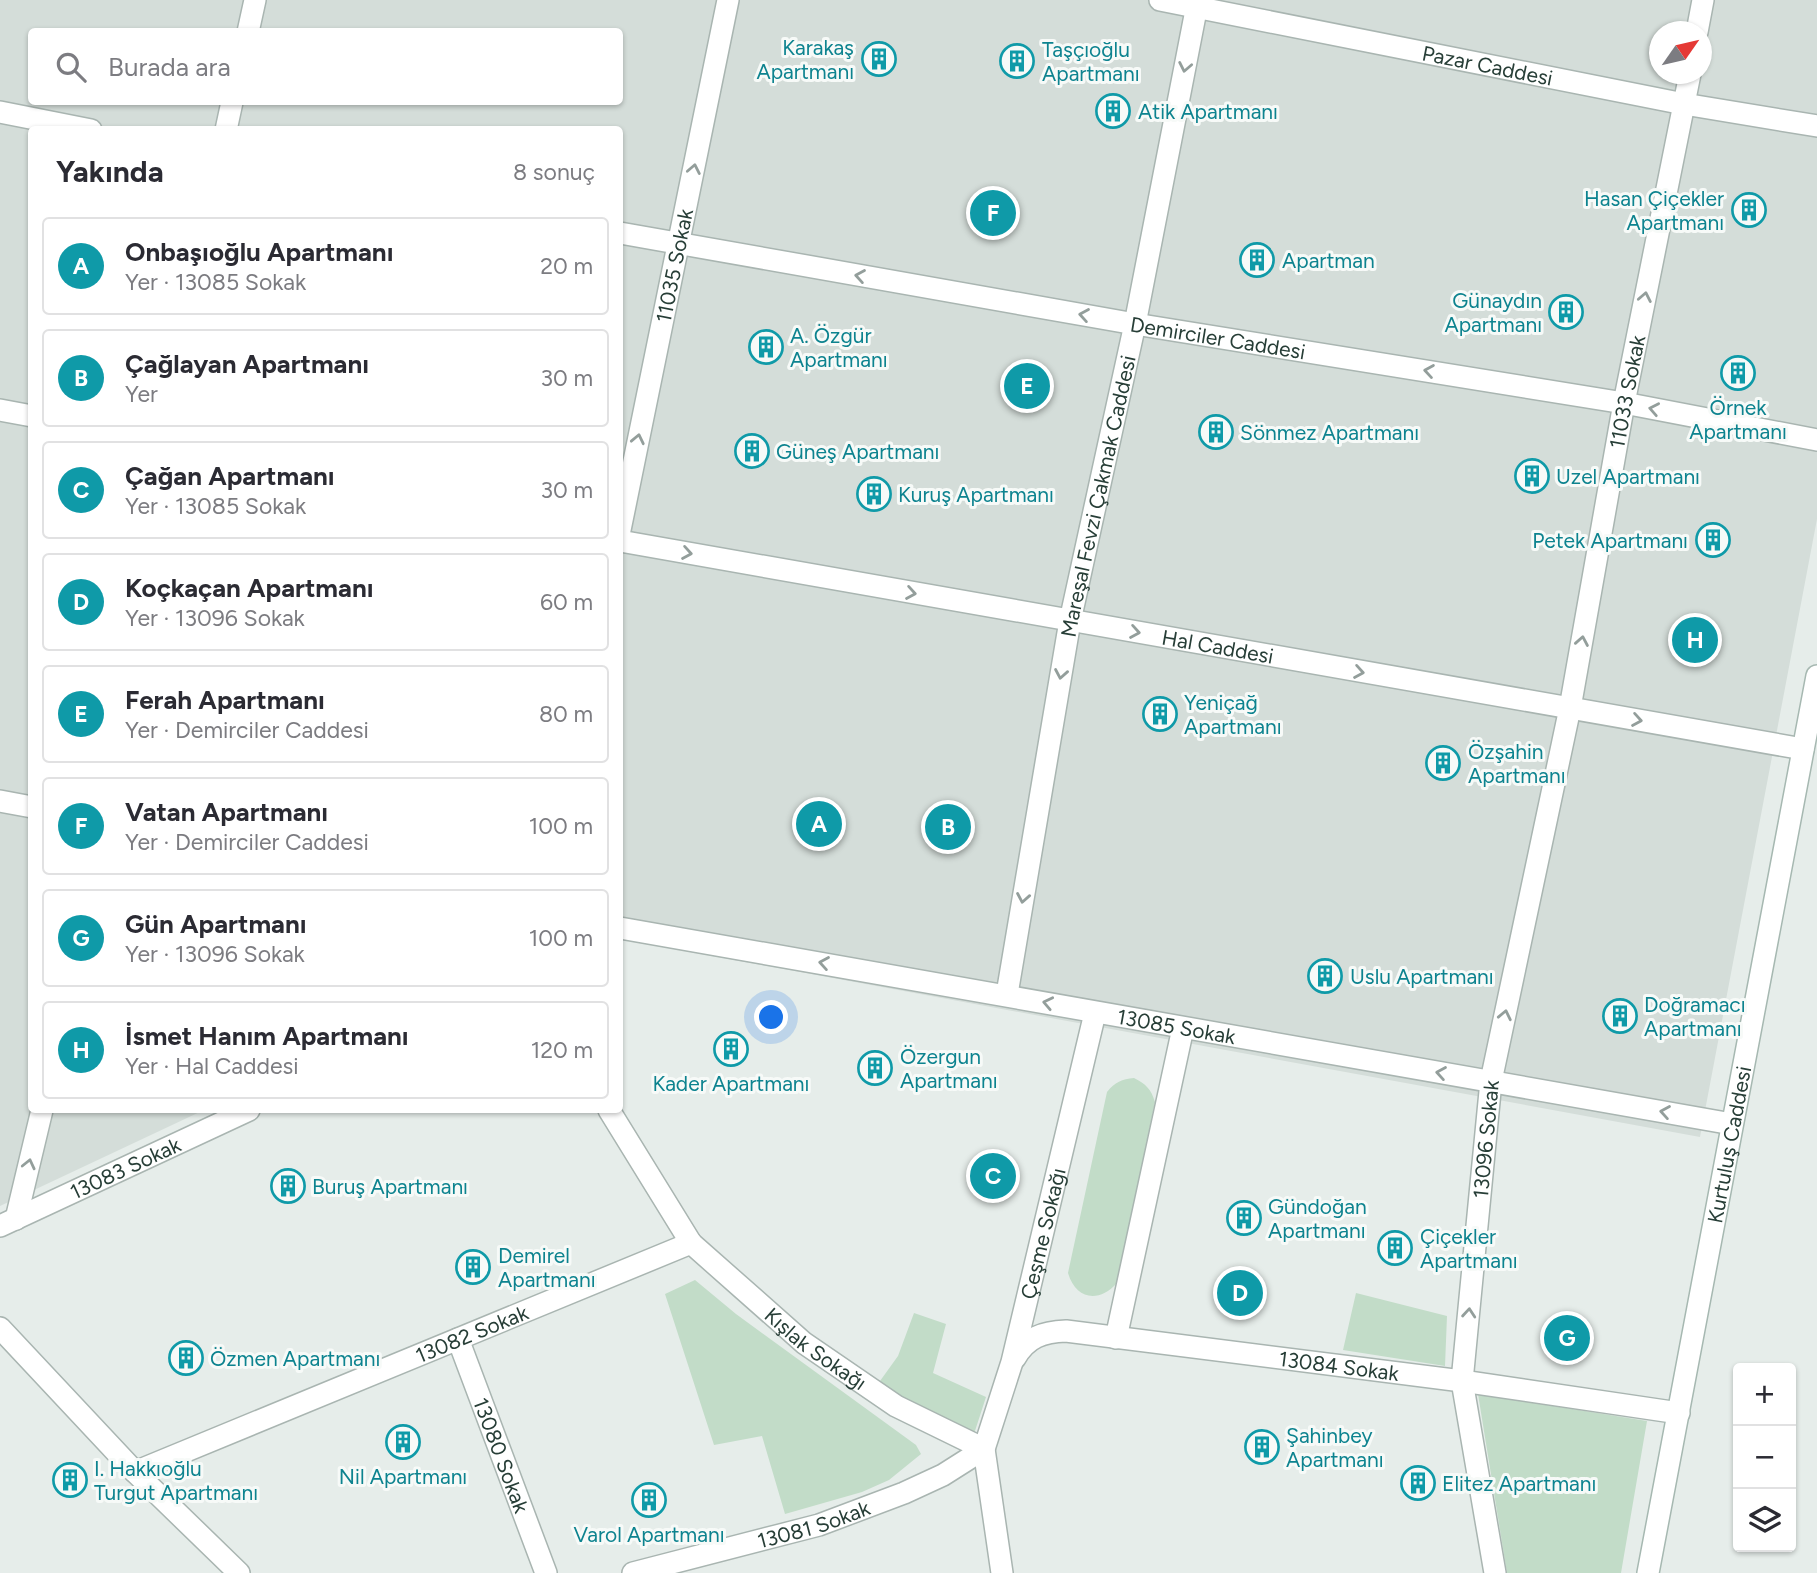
<!DOCTYPE html>
<html lang="tr">
<meta charset="utf-8">
<style>
body{margin:0;font-family:Figtree,sans-serif;background:#f7f7f7;color:#2b2b33}
.controls{position:absolute;right:21px;bottom:21px;display:grid;overflow:hidden;border-radius:7px;box-shadow:0 2px 5px #0004}
.controls button{width:63px;height:63px;display:grid;place-items:center;padding:0;border:0;border-bottom:2px solid #e1e1e2;background:#fff;color:#2b2b33;font:35px sans-serif}
.compass{position:absolute;left:1649px;top:21px;width:63px;height:63px;border-radius:50%;background:#fff;box-shadow:0 2px 5px #0004;rotate:56deg}
.you{position:absolute;left:772px;top:1018px;width:24px;height:24px;margin:-18px;border:5px solid #fff;border-radius:50%;background:#1a73e8;box-shadow:0 0 0 10px #1a73e833}
.badge{display:grid;place-items:center;width:46px;height:46px;border-radius:50%;background:#7c3aed;color:#fff;font-size:23px;font-weight:700}
.pin{position:absolute;translate:-50% -50%;border:4px solid #fff;box-shadow:0 2px 7px #0006}
.list{margin:0;padding:0;list-style:none}
h2{display:flex;justify-content:space-between;align-items:center;height:91px;margin:0;padding:0 28px;font-size:30px}
h2 small{font-size:23px;font-weight:400;color:#7c7c81}
.list li{display:grid;grid-template-columns:46px 1fr auto;gap:21px;align-items:center;box-sizing:border-box;height:98px;margin:0 14px 14px;padding:0 14px;border:2px solid #e1e1e2;border-radius:7px}
.list b{display:block;font-size:26px;white-space:nowrap}
.list p{margin:0;font-size:23px;white-space:nowrap;color:#7c7c81}
.list em{font-size:23px;font-style:normal;color:#7c7c81}
.icon{flex:none;width:38px;height:38px;fill:none;stroke:currentColor;stroke-width:2;stroke-linecap:round;stroke-linejoin:round}
.map{position:relative;flex:none;width:1817px;height:1573px;overflow:hidden}
.search{position:absolute;background:#fff;box-shadow:0 2px 5px #0004;left:28px;top:28px;width:595px;height:77px;display:flex;align-items:center;gap:18px;box-sizing:border-box;padding:0 24px;border-radius:7px;color:#7c7c81;font-size:26px}
.panel{position:absolute;background:#fff;box-shadow:0 2px 5px #0004;left:28px;top:126px;width:595px;height:987px;border-radius:7px}
.map>svg:first-child{display:block}
.built{fill:#d4ddd9;fill-rule:evenodd}
.green{fill:#c2dcc8}
.lines{fill:none;stroke-linecap:round;stroke-linejoin:round}
.lane-casing{stroke:#a9b5b1;stroke-width:24}
.street-casing{stroke:#a9b5b1;stroke-width:24}
.secondary-casing{stroke:#a6b8b1;stroke-width:24}
.lane{stroke:#fff;stroke-width:21}
.street{stroke:#fff;stroke-width:21}
.secondary{stroke:#fff;stroke-width:21}
.oneway{stroke:#939e9b}
.labels{text-anchor:middle;dominant-baseline:central;stroke-width:6;stroke-linejoin:round;paint-order:stroke}
.culture-label{font-size:21px;fill:#0d838f;stroke:#f7faf8;text-anchor:start}
.street-label{font-size:21px;fill:#273e37;stroke:#f7faf8}
</style>
<div class="map">
<svg width="1817" height="1573" viewBox="0 0 1817 1573">
<rect width="100%" height="100%" fill="#e6edea"/>
<!-- built -->
<path class="built" d="M0 0H1817V519L1700 1137 620 939V130H32V1110H204L0 1206ZM32 32H620V102H32ZM1660 32H1702V74H1660Z"/>
<!-- green -->
<path class="green" d="M1134 1078C1146 1084 1151 1089 1155 1102L1117 1283C1099 1303 1076 1300 1068 1273L1107 1092C1115 1082 1122 1079 1134 1078Z
M695 1280 736 1314 916 1445 921 1454 889 1480 862 1492 785 1514 762 1436 714 1445 665 1294Z
M1356 1293 1447 1316 1445 1366 1343 1350Z
M914 1313 946 1324 933 1373 986 1397 974 1434 904 1404 880 1381 898 1356Z
M1478 1394 1647 1421 1621 1573H1507Z"/>
<g class="lines">
<!-- lane casing -->
<g class="lane-casing">
<g id="lane">
<path d="M0 1328 135 1472 239 1573"/>
<path d="M1116 1338 1183 1028"/>
<path id="s1" d="M458 1339 546 1573"/>
<path id="s2" d="M1015 1358C1027 1337 1043 1332 1066 1331L1462 1381 1679 1413"/>
<path d="M1462 1381 1495 1573"/>
<path id="s3" d="M135 1472 691 1243"/>
<path id="s4" d="M633 1573 819 1525 904 1493 943 1475 984 1449 1012 1362 1095 1013"/>
</g>
</g>
<!-- street casing -->
<g class="street-casing">
<g id="street">
<path id="s5" d="M1160 0 1684 104 1817 126"/>
<path d="M248 32 255 0"/>
<path d="M1697 32 1703 0"/>
<path d="M0 112 91 130"/>
<path d="M226 130 232 102"/>
<path id="s6" d="M620 233 1135 324 1624 403 1817 440"/>
<path d="M0 410 32 416"/>
<path id="s7" d="M620 530 728 0"/>
<path id="s8" d="M620 541 1803 749"/>
<path d="M0 801 32 807"/>
<path id="s9" d="M620 928 1732 1124"/>
<path id="s10" d="M1007 994 1070 621 1135 324 1198 0"/>
<path id="s11" d="M609 1110 691 1243 804 1343 896 1406 984 1449 1002 1573"/>
<path d="M16 1219 42 1110"/>
<path id="s12" d="M0 1226 249 1110"/>
<path id="s13" d="M1462 1381 1491 1081 1570 708 1624 403 1690 74"/>
</g>
</g>
<!-- secondary casing -->
<g class="secondary-casing">
<g id="secondary">
<path id="s14" d="M1648 1573 1817 676"/>
</g>
</g>
<!-- lane -->
<use href="#lane" class="lane"/>
<!-- street -->
<use href="#street" class="street"/>
<!-- secondary -->
<use href="#secondary" class="secondary"/>
</g>
<!-- one-way arrows -->
<defs><path id="oneway-chevron" d="M-2-3.5L2.5 0L-2 3.5" fill="none" stroke-width="1.6" stroke-linecap="round" stroke-linejoin="round" transform="scale(1.75)"/></defs>
<g class="oneway">
<use href="#oneway-chevron" transform="translate(1185 67) rotate(101)"/>
<use href="#oneway-chevron" transform="translate(694 169) rotate(-79)"/>
<use href="#oneway-chevron" transform="translate(860 276) rotate(-170)"/>
<use href="#oneway-chevron" transform="translate(1645 297) rotate(-79)"/>
<use href="#oneway-chevron" transform="translate(1084 315) rotate(-170)"/>
<use href="#oneway-chevron" transform="translate(1429 371) rotate(-171)"/>
<use href="#oneway-chevron" transform="translate(1654 409) rotate(-169)"/>
<use href="#oneway-chevron" transform="translate(638 439) rotate(-78)"/>
<use href="#oneway-chevron" transform="translate(687 553) rotate(10)"/>
<use href="#oneway-chevron" transform="translate(911 593) rotate(10)"/>
<use href="#oneway-chevron" transform="translate(1135 632) rotate(10)"/>
<use href="#oneway-chevron" transform="translate(1582 641) rotate(-80)"/>
<use href="#oneway-chevron" transform="translate(1359 672) rotate(10)"/>
<use href="#oneway-chevron" transform="translate(1061 674) rotate(100)"/>
<use href="#oneway-chevron" transform="translate(1637 720) rotate(10)"/>
<use href="#oneway-chevron" transform="translate(1023 898) rotate(100)"/>
<use href="#oneway-chevron" transform="translate(824 963) rotate(-170)"/>
<use href="#oneway-chevron" transform="translate(1048 1003) rotate(-168)"/>
<use href="#oneway-chevron" transform="translate(1505 1015) rotate(-78)"/>
<use href="#oneway-chevron" transform="translate(1441 1073) rotate(-170)"/>
<use href="#oneway-chevron" transform="translate(1665 1112) rotate(-170)"/>
<use href="#oneway-chevron" transform="translate(29 1164) rotate(-77)"/>
<use href="#oneway-chevron" transform="translate(1469 1313) rotate(-85)"/>
</g>
<!-- icons -->
<defs>
<g id="building-ring" transform="scale(1.75)"><circle r="9.5" fill="#f7faf8" stroke="#0f9aa8" stroke-width="1.5"/><path d="M-4-6H4V6H1V3H-1V6H-4ZM-2.5-4.3h1.7v1.8h-1.7ZM.8-4.3h1.7v1.8H.8ZM-2.5-1h1.7V.8h-1.7ZM.8-1h1.7V.8H.8Z" fill="#0f9aa8"/></g>
</defs>
<g fill-rule="evenodd">
<use href="#building-ring" x="879" y="59"/>
<use href="#building-ring" x="1017" y="61"/>
<use href="#building-ring" x="1113" y="111"/>
<use href="#building-ring" x="1749" y="210"/>
<use href="#building-ring" x="1257" y="260"/>
<use href="#building-ring" x="1566" y="312"/>
<use href="#building-ring" x="766" y="347"/>
<use href="#building-ring" x="1738" y="373"/>
<use href="#building-ring" x="1216" y="432"/>
<use href="#building-ring" x="752" y="451"/>
<use href="#building-ring" x="1532" y="476"/>
<use href="#building-ring" x="874" y="494"/>
<use href="#building-ring" x="1713" y="540"/>
<use href="#building-ring" x="1160" y="714"/>
<use href="#building-ring" x="1443" y="763"/>
<use href="#building-ring" x="1325" y="976"/>
<use href="#building-ring" x="1620" y="1016"/>
<use href="#building-ring" x="731" y="1049"/>
<use href="#building-ring" x="875" y="1068"/>
<use href="#building-ring" x="288" y="1186"/>
<use href="#building-ring" x="1244" y="1218"/>
<use href="#building-ring" x="1395" y="1248"/>
<use href="#building-ring" x="473" y="1267"/>
<use href="#building-ring" x="186" y="1358"/>
<use href="#building-ring" x="403" y="1442"/>
<use href="#building-ring" x="1262" y="1447"/>
<use href="#building-ring" x="70" y="1480"/>
<use href="#building-ring" x="1418" y="1483"/>
<use href="#building-ring" x="649" y="1500"/>
</g>
<g class="labels">
<!-- culture labels -->
<g class="culture-label">
<text x="854" y="47" text-anchor="end">Karakaş<tspan x="854" dy="24">Apartmanı</tspan></text>
<text x="1042" y="49">Taşçıoğlu<tspan x="1042" dy="24">Apartmanı</tspan></text>
<text x="1138" y="111">Atik Apartmanı</text>
<text x="1724" y="198" text-anchor="end">Hasan Çiçekler<tspan x="1724" dy="24">Apartmanı</tspan></text>
<text x="1282" y="260">Apartman</text>
<text x="1542" y="300" text-anchor="end">Günaydın<tspan x="1542" dy="24">Apartmanı</tspan></text>
<text x="790" y="335">A. Özgür<tspan x="790" dy="24">Apartmanı</tspan></text>
<text x="1738" y="407" text-anchor="middle">Örnek<tspan x="1738" dy="24">Apartmanı</tspan></text>
<text x="1240" y="432">Sönmez Apartmanı</text>
<text x="776" y="451">Güneş Apartmanı</text>
<text x="1556" y="476">Uzel Apartmanı</text>
<text x="898" y="494">Kuruş Apartmanı</text>
<text x="1688" y="540" text-anchor="end">Petek Apartmanı</text>
<text x="1184" y="702">Yeniçağ<tspan x="1184" dy="24">Apartmanı</tspan></text>
<text x="1468" y="751">Özşahin<tspan x="1468" dy="24">Apartmanı</tspan></text>
<text x="1350" y="976">Uslu Apartmanı</text>
<text x="1644" y="1004">Doğramacı<tspan x="1644" dy="24">Apartmanı</tspan></text>
<text x="900" y="1056">Özergun<tspan x="900" dy="24">Apartmanı</tspan></text>
<text x="731" y="1083" text-anchor="middle">Kader Apartmanı</text>
<text x="312" y="1186">Buruş Apartmanı</text>
<text x="1268" y="1206">Gündoğan<tspan x="1268" dy="24">Apartmanı</tspan></text>
<text x="1420" y="1236">Çiçekler<tspan x="1420" dy="24">Apartmanı</tspan></text>
<text x="498" y="1255">Demirel<tspan x="498" dy="24">Apartmanı</tspan></text>
<text x="210" y="1358">Özmen Apartmanı</text>
<text x="1286" y="1435">Şahinbey<tspan x="1286" dy="24">Apartmanı</tspan></text>
<text x="94" y="1468">I. Hakkıoğlu<tspan x="94" dy="24">Turgut Apartmanı</tspan></text>
<text x="403" y="1476" text-anchor="middle">Nil Apartmanı</text>
<text x="1442" y="1483">Elitez Apartmanı</text>
<text x="649" y="1534" text-anchor="middle">Varol Apartmanı</text>
</g>
<!-- street labels -->
<g class="street-label">
<text stroke="none"><textPath href="#s5" startOffset="334">Pazar Caddesi</textPath></text>
<text stroke="none"><textPath href="#s7" startOffset="270">11035 Sokak</textPath></text>
<text stroke="none"><textPath href="#s6" startOffset="607">Demirciler Caddesi</textPath></text>
<text stroke="none"><textPath href="#s13" startOffset="1004">11033 Sokak</textPath></text>
<text stroke="none"><textPath href="#s10" startOffset="506">Mareşal Fevzi Çakmak Caddesi</textPath></text>
<text stroke="none"><textPath href="#s8" startOffset="607">Hal Caddesi</textPath></text>
<text stroke="none"><textPath href="#s9" startOffset="565">13085 Sokak</textPath></text>
<text stroke="none"><textPath href="#s13" startOffset="243">13096 Sokak</textPath></text>
<text stroke="none"><textPath href="#s14" startOffset="436">Kurtuluş Caddesi</textPath></text>
<text stroke="none"><textPath href="#s12" startOffset="138">13083 Sokak</textPath></text>
<text stroke="none"><textPath href="#s4" startOffset="598">Çeşme Sokağı</textPath></text>
<text stroke="none"><textPath href="#s3" startOffset="364">13082 Sokak</textPath></text>
<text stroke="none"><textPath href="#s11" startOffset="320">Kışlak Sokağı</textPath></text>
<text stroke="none"><textPath href="#s2" startOffset="336">13084 Sokak</textPath></text>
<text stroke="none"><textPath href="#s1" startOffset="124">13080 Sokak</textPath></text>
<text stroke="none"><textPath href="#s4" startOffset="187">13081 Sokak</textPath></text>
</g>
</g>
</svg>
<div class="controls">
<button>+</button>
<button>−</button>
<button><svg class="icon" aria-label="layers" viewBox="0 0 24 24"><path d="M12 4l9 5-9 5-9-5zM3 14l9 5 9-5"/></svg></button>
</div>
<svg class="compass" viewBox="-18 -18 36 36"><path d="M0-13l5 13h-10z" fill="#e53935"/><path d="M0 13l5-13h-10z" fill="#7c7c81"/></svg>
<div class="you"></div>
<div class="pin badge" style="left:819px;top:824px;background:#0f9aa8">A</div>
<div class="pin badge" style="left:948px;top:827px;background:#0f9aa8">B</div>
<div class="pin badge" style="left:993px;top:1176px;background:#0f9aa8">C</div>
<div class="pin badge" style="left:1240px;top:1293px;background:#0f9aa8">D</div>
<div class="pin badge" style="left:1027px;top:386px;background:#0f9aa8">E</div>
<div class="pin badge" style="left:993px;top:213px;background:#0f9aa8">F</div>
<div class="pin badge" style="left:1567px;top:1338px;background:#0f9aa8">G</div>
<div class="pin badge" style="left:1695px;top:640px;background:#0f9aa8">H</div>
<div class="search"><svg class="icon" aria-label="search" viewBox="0 0 24 24"><circle cx="10" cy="10" r="6"/><path d="M15 15l6 6"/></svg>Burada ara</div>
<section class="panel">
<h2>Yakında<small>8 sonuç</small></h2>
<ul class="list">
<li><span class="badge" style="background:#0f9aa8">A</span><div><b>Onbaşıoğlu Apartmanı</b><p>Yer · 13085 Sokak</p></div><em>20 m</em></li>
<li><span class="badge" style="background:#0f9aa8">B</span><div><b>Çağlayan Apartmanı</b><p>Yer</p></div><em>30 m</em></li>
<li><span class="badge" style="background:#0f9aa8">C</span><div><b>Çağan Apartmanı</b><p>Yer · 13085 Sokak</p></div><em>30 m</em></li>
<li><span class="badge" style="background:#0f9aa8">D</span><div><b>Koçkaçan Apartmanı</b><p>Yer · 13096 Sokak</p></div><em>60 m</em></li>
<li><span class="badge" style="background:#0f9aa8">E</span><div><b>Ferah Apartmanı</b><p>Yer · Demirciler Caddesi</p></div><em>80 m</em></li>
<li><span class="badge" style="background:#0f9aa8">F</span><div><b>Vatan Apartmanı</b><p>Yer · Demirciler Caddesi</p></div><em>100 m</em></li>
<li><span class="badge" style="background:#0f9aa8">G</span><div><b>Gün Apartmanı</b><p>Yer · 13096 Sokak</p></div><em>100 m</em></li>
<li><span class="badge" style="background:#0f9aa8">H</span><div><b>İsmet Hanım Apartmanı</b><p>Yer · Hal Caddesi</p></div><em>120 m</em></li>
</ul>
</section>
</div>
